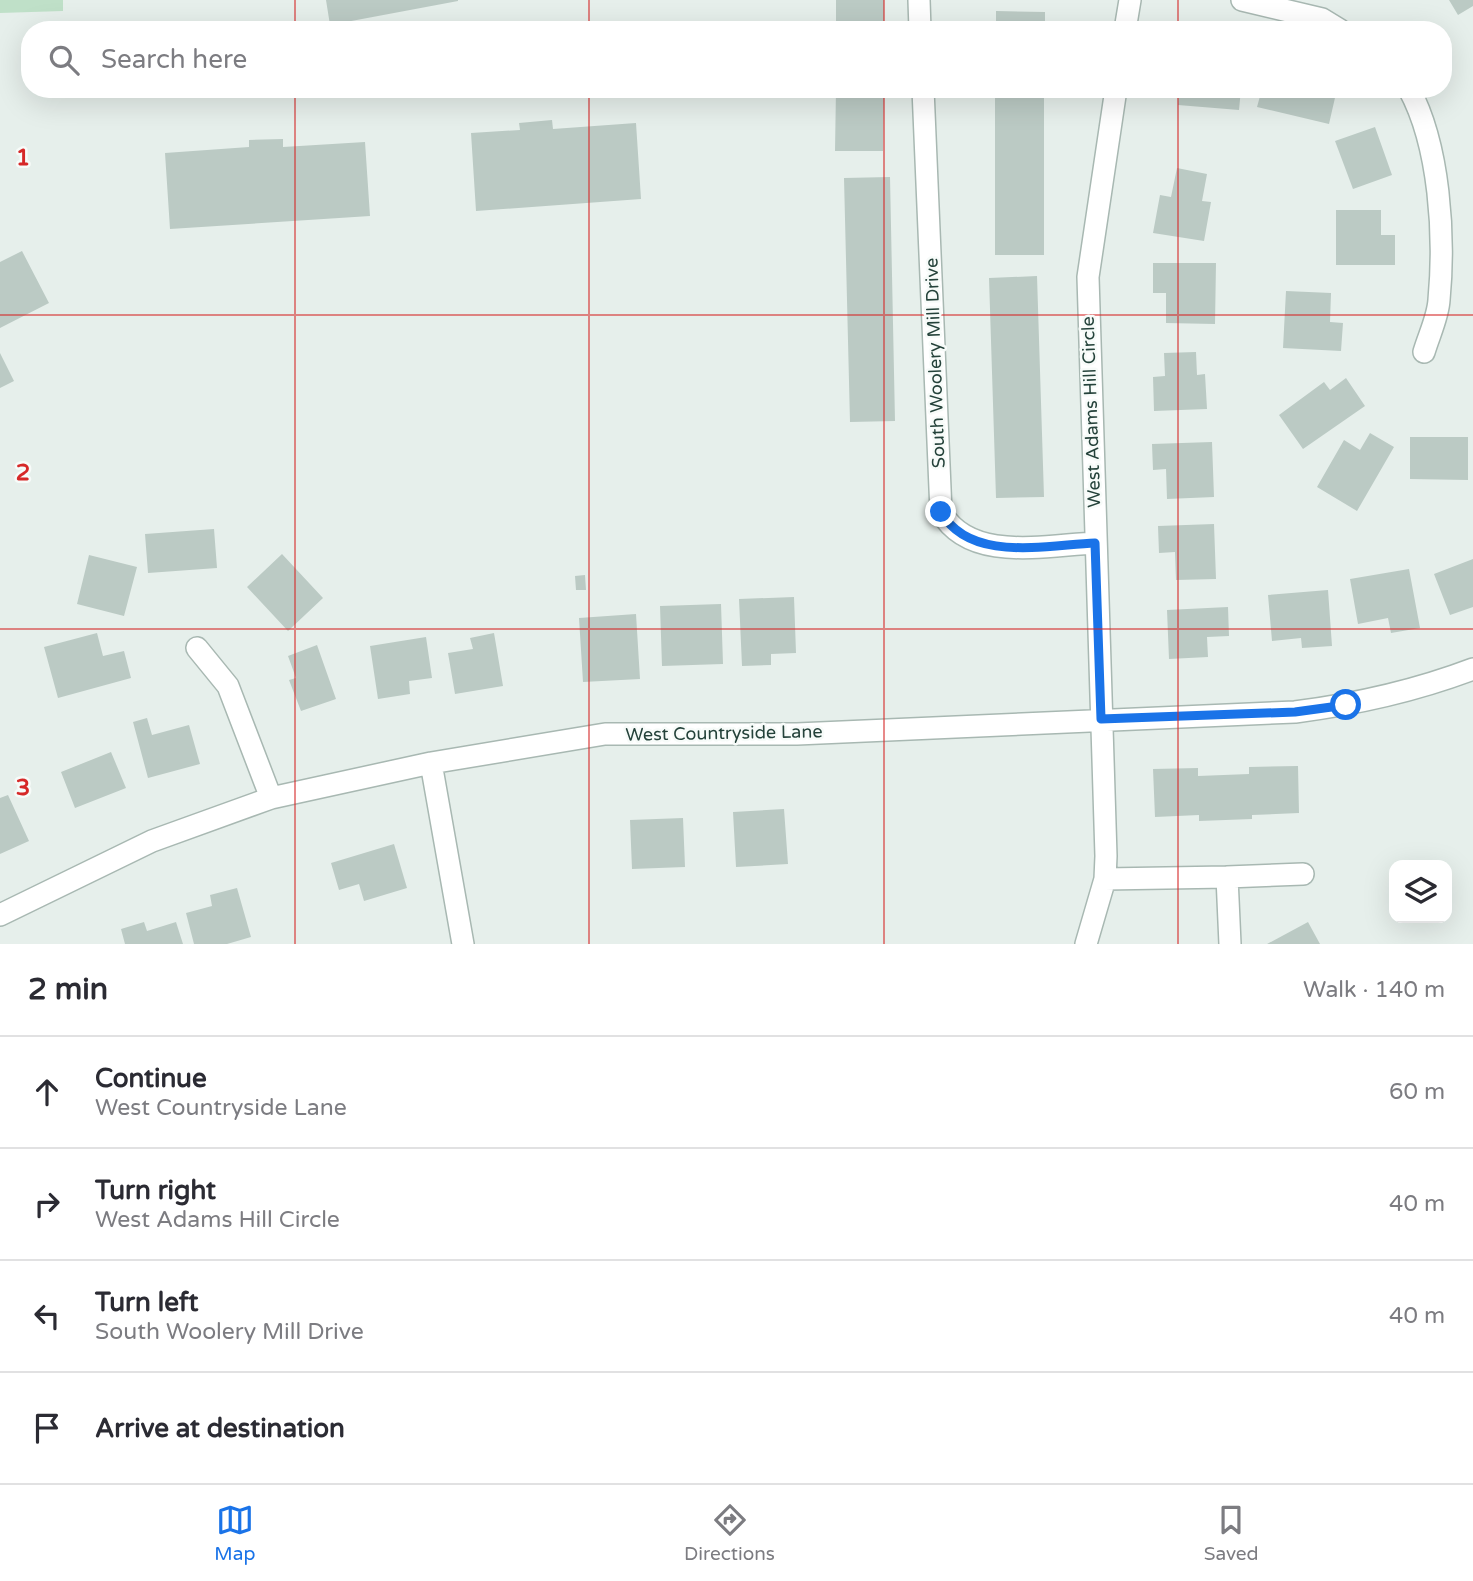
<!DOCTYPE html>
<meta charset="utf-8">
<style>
body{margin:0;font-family:"Varela Round",sans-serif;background:#f2f2f3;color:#2b2b33}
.controls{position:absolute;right:21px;bottom:21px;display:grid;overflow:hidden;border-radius:14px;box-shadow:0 7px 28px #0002}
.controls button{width:63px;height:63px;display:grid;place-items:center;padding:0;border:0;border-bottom:2px solid #e1e1e2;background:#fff;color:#2b2b33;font:35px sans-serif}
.stop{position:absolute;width:21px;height:21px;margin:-16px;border:5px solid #1a73e8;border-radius:50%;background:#fff}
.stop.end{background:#1a73e8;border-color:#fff;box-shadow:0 2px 7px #0008}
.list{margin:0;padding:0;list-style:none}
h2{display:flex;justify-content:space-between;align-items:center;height:91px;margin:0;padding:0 28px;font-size:30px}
h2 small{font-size:23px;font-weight:400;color:#7c7c81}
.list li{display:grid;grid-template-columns:46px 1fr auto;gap:21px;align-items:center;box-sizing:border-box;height:112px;padding:0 28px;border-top:2px solid #e1e1e2}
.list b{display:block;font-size:26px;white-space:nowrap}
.list p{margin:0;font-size:23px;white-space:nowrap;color:#7c7c81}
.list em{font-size:23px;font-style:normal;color:#7c7c81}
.icon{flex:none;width:38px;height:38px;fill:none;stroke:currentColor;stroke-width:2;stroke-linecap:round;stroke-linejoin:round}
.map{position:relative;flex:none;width:1473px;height:944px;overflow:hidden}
.search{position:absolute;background:#fff;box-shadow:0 7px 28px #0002;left:21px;right:21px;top:21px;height:77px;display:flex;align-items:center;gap:18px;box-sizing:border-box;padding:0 24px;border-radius:28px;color:#7c7c81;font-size:26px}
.sheet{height:539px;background:#fff}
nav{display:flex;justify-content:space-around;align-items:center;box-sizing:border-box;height:98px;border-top:2px solid #e1e1e2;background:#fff;font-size:19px;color:#7c7c81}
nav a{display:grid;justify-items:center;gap:4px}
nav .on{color:#1a73e8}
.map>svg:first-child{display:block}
.green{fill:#bfe0c8}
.building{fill:#bbcac4}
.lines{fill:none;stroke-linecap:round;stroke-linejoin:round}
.minor-casing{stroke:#a8b8b2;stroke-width:24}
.minor{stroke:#fff;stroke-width:21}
.route{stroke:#1a73e8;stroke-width:9}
.grid{fill:none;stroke:#d62828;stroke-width:2;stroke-opacity:0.55}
.labels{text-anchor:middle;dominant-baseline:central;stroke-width:5;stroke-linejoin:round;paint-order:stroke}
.street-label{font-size:18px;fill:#24423a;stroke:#f7fbf9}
.grid-label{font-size:23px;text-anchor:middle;font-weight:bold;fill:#d62828;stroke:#f7fbf9;stroke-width:5;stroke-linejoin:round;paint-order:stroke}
</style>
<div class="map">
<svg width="1473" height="944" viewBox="0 0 1473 944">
<rect width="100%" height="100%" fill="#e6efeb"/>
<!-- green -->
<path class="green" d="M0 0H63V11L0 13Z"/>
<!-- building -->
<path class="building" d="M326 0H458V1L330 25Z
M836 0H884V30H836Z
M1449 0H1473V6L1458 15Z
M996 11 1045 12V30H996Z
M836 89H884L883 151H835Z
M995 89H1044V255H995Z
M1179 89H1241L1239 110 1178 105Z
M1262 89H1337L1329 124 1257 107Z
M552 120 553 129 636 123 641 199 476 211 471 133 520 130 519 123Z
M1375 127 1392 175 1353 189 1335 141Z
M283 139V147L365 142 370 216 170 229 165 153 249 147V140Z
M1177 168 1207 174 1202 201 1211 202 1204 241 1153 233 1160 195 1171 197Z
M890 177 895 421 850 422 844 178Z
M1336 210H1381V235H1395V265H1336Z
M22 251 49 303 0 328V262Z
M1153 263H1216L1215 324 1166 323V293H1153Z
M1037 276 1044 497 996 498 989 278Z
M1286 291 1331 293 1330 322 1343 323 1341 351 1283 348Z
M1196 352 1197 375 1205 374 1207 409 1154 411 1153 377 1165 376 1164 353Z
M0 353 14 381 0 388Z
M1346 378 1365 406 1303 449 1279 415 1324 382 1330 390Z
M1370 433 1394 447 1357 511 1317 487 1344 440 1360 450Z
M1410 437H1468V480L1410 479Z
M1212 442 1214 497 1167 499 1166 469 1153 470 1152 444Z
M1214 524 1216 579 1176 580 1175 552 1159 553 1158 526Z
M214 529 217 568 148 573 145 534Z
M282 554 323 598 288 631 247 587Z
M89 555 137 567 124 616 77 604Z
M1473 559V607L1450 615 1434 574Z
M1409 569 1420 628 1391 633 1388 618 1358 624 1350 579Z
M585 575 586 590H576L575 576Z
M1328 590 1332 646 1302 648 1301 638 1272 641 1268 595Z
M794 597 796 653 771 654V665L742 666 739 599Z
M721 604 723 664 662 666 660 606Z
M1228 607 1229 636 1207 637 1208 657 1169 659 1167 610Z
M636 614 640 679 583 682 579 618Z
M97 633 103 656 124 651 131 678 58 698 44 647Z
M494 633 503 686 455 694 448 653 473 649 470 638Z
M426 637 432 678 409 681 410 694 378 699 370 646Z
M317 645 336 699 301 711 289 680 296 678 288 656Z
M147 718 152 735 189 725 200 764 148 778 133 722Z
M111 752 126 788 75 808 61 772Z
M1298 766 1299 813 1252 815V819L1199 821V815L1155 817 1153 769 1198 768V776L1249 774V767Z
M8 795 29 841 0 854V798Z
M784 809 788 864 736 867 733 812Z
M683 818 685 867 632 869 630 820Z
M394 844 407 888 364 901 359 884 339 890 331 863Z
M237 888 251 937 227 944H194L186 913 212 906 210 895Z
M144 922 147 931 176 922 183 944H125L121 929Z
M1308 922 1320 944H1267Z"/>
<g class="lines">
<!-- minor casing -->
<g class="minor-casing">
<path id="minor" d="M919 0 920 30
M1242 0 1322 19 1340 30
M1125 30 1130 0
M923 89 941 512C970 563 1046 545 1095 543
M1409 89C1440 146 1445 236 1439 300 1438 317 1429 335 1424 352
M197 648 228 686 271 798
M431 763 463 944
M1227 877 1303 874
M1105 879 1227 877 1230 944
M0 915 152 841 271 798 431 763 605 734H797L1295 712C1357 704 1415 691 1473 669
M1086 944 1105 879 1106 856 1088 277 1116 89"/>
</g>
<!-- minor -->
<use href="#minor" class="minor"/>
</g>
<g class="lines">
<!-- route -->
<path class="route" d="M941 512C970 563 1046 545 1095 543L1101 719 1295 712 1346 705"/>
</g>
<!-- grid -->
<path class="grid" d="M295 0V30M589 0V30M884 0V30M1178 0V30M295 89V944M589 89V944M884 89V944M1178 89V944M0 315H1473M0 629H1473"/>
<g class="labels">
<!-- street labels -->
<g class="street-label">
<text transform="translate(935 363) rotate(-92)">South Woolery Mill Drive</text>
<text transform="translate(1091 412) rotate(-92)">West Adams Hill Circle</text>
<text transform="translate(724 733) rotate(-1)">West Countryside Lane</text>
</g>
</g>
<g class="grid-label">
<text x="23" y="165">1</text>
<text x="23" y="480">2</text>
<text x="23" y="795">3</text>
</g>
</svg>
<div class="controls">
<button><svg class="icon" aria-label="layers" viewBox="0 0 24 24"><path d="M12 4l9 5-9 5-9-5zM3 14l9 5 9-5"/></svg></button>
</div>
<div class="stop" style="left:1346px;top:705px"></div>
<div class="stop end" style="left:941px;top:512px"></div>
<div class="search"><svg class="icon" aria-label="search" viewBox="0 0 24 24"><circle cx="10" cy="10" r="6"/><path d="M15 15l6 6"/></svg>Search here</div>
</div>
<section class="sheet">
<h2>2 min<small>Walk · 140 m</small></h2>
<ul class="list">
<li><svg class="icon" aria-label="ahead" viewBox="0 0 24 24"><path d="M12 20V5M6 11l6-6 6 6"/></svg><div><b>Continue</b><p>West Countryside Lane</p></div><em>60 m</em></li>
<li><svg class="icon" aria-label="right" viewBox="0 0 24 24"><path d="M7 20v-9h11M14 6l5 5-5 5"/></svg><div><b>Turn right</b><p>West Adams Hill Circle</p></div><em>40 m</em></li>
<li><svg class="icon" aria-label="left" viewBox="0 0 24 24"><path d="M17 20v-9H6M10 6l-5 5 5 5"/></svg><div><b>Turn left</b><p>South Woolery Mill Drive</p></div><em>40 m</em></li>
<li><svg class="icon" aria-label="arrive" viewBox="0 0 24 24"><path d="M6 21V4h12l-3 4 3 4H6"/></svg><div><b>Arrive at destination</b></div></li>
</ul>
</section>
<nav>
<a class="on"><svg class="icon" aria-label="map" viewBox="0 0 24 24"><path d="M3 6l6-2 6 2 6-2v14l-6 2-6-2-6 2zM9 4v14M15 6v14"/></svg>Map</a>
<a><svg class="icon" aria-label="directions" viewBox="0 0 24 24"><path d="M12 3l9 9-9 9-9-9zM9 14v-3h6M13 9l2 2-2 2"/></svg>Directions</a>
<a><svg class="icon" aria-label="saved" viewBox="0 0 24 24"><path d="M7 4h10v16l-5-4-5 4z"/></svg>Saved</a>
</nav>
